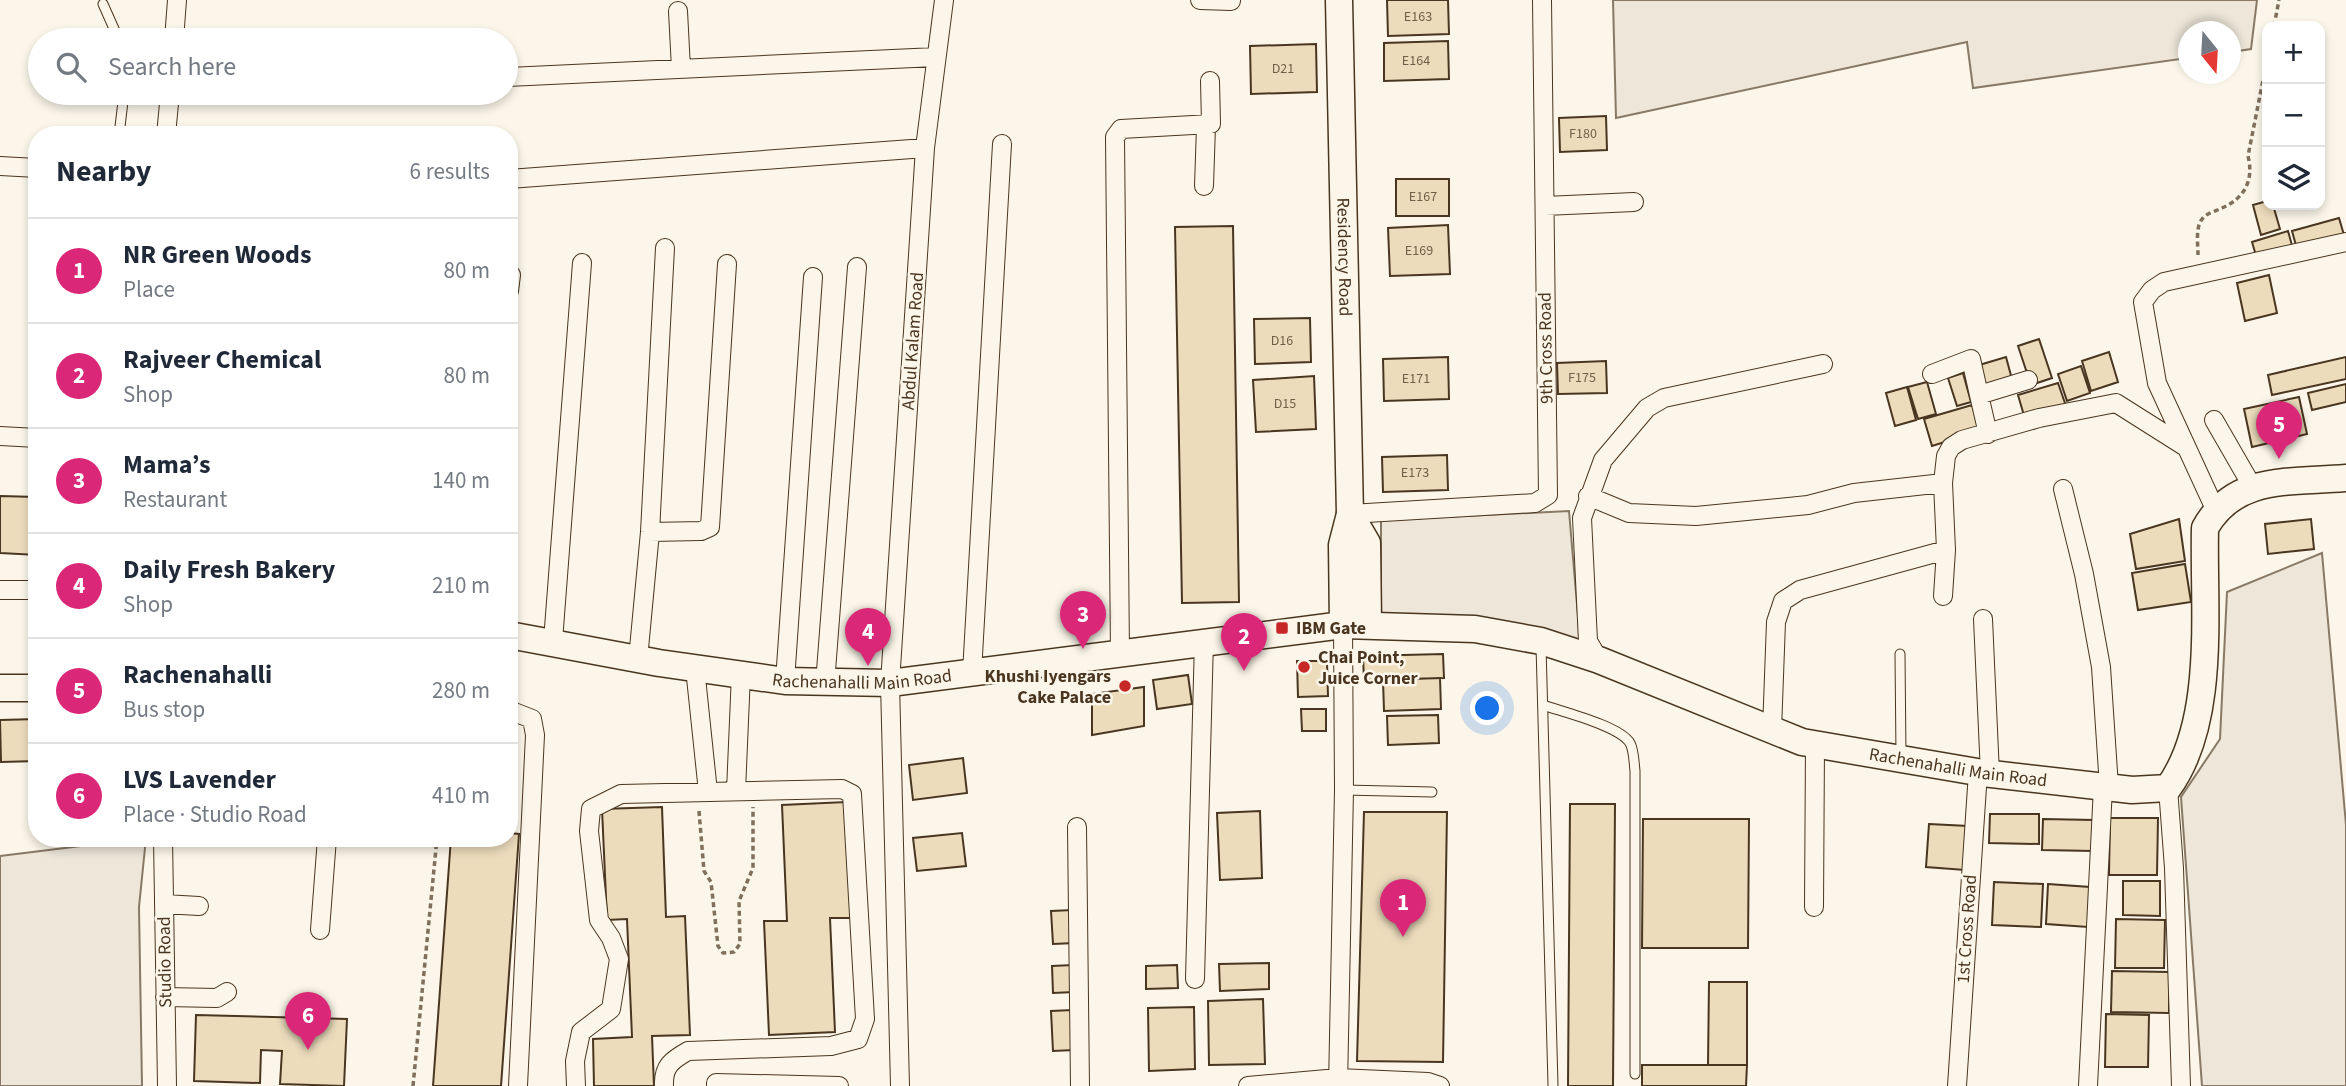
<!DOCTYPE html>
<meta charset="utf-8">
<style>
body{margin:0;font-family:"Source Sans 3",sans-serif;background:#f6f6f7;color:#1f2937}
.controls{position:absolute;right:21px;top:21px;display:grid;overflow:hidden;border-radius:14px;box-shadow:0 4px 10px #0003}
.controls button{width:63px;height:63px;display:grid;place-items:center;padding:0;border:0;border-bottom:2px solid #e0e1e3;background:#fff;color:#1f2937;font:35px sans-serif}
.compass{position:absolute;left:2178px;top:21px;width:63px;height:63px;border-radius:50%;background:#fff;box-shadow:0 4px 10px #0003;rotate:162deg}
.you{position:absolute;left:1488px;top:709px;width:24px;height:24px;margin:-18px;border:5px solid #fff;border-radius:50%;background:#1a73e8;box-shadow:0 0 0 10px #1a73e833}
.badge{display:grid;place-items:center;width:46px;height:46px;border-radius:50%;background:#db2777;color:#fff;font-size:23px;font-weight:700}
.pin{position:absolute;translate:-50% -58px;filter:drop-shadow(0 2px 4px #0008)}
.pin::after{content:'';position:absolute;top:37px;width:24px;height:21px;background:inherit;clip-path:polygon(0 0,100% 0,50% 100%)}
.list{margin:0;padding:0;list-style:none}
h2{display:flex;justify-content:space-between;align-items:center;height:91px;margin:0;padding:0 28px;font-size:30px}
h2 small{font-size:23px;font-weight:400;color:#747a83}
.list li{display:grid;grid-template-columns:46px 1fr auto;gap:21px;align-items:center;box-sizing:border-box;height:105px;padding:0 28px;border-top:2px solid #e0e1e3}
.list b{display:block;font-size:26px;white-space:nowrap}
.list p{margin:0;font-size:23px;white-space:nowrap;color:#747a83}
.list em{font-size:23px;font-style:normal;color:#747a83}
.icon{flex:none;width:38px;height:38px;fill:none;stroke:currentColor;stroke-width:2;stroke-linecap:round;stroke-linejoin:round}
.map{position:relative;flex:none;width:2346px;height:1086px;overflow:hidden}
.search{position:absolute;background:#fff;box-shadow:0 4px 10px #0003;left:28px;top:28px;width:490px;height:77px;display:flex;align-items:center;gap:18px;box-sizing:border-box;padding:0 24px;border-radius:38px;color:#747a83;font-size:26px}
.panel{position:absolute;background:#fff;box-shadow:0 4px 10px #0003;left:28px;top:126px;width:490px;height:721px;border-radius:28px}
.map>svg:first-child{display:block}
.green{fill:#ede6d9;stroke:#887966;stroke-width:2}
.building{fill:#ecdcbc;stroke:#4a3520;stroke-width:2}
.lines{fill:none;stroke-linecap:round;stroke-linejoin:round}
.lane-casing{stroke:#4a3520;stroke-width:11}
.street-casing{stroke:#4a3520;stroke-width:20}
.secondary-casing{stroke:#4a3520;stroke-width:29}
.path{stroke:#7f6f5c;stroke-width:3.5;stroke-dasharray:5 3.5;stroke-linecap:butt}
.lane{stroke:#fbf6e9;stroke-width:9}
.street{stroke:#fbf6e9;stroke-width:18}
.secondary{stroke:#fbf6e9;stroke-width:26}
.poi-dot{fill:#c62828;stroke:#fbf6e9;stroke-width:2.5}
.labels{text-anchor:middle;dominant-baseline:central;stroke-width:5;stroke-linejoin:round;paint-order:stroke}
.number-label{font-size:14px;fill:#725f47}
.street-label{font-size:18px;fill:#4a3520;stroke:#fbf6e9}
.poi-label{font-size:18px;font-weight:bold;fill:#4a3520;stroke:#fbf6e9;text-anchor:start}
</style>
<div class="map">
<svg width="2346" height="1086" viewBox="0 0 2346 1086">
<rect width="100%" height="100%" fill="#fbf6e9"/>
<!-- green -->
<path class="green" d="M1613 0H2257L2251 49 2231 52 2230 32H2188V58L1973 88 1967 42 1616 118Z
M1569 511 1580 640 1381 615V520Z
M2322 553 2346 825V1086H2202L2181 797 2220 739 2227 592Z
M146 838 139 907 142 1086H0V856Z"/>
<!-- building -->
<path class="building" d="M1387 0H1448L1449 34 1388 36Z
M1448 41 1449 79 1384 81V43Z
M1316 44 1317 92 1251 94 1250 46Z
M1606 116 1607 150 1560 152 1559 118Z
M1396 179H1449V216H1396Z
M2267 201V205H2273L2280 229 2261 235 2253 205Z
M2339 218 2344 235 2297 249 2292 231Z
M1448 225 1450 274 1390 276 1388 228Z
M1233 226 1239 602 1182 603 1175 227Z
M2288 231 2293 249 2257 259 2252 242Z
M2269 275 2277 313 2245 321 2237 283Z
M1310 318 1311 362 1255 364 1254 319Z
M2039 339 2052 378 2031 385 2018 346Z
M2109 352 2118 382 2091 391 2082 361Z
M1448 357 1449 399 1384 401 1383 359Z
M2006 357 2013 383 1983 392 1976 366Z
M2346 357V379L2272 395 2268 375Z
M1606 361 1607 393 1558 394 1557 363Z
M2081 366 2090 393 2067 401 2058 374Z
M1963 373 1971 402 1957 406 1948 378Z
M1314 376 1316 429 1256 432 1253 380Z
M1927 382 1936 414 1918 419 1908 387Z
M2058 383 2066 406 2025 419 2018 395Z
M2346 384V402L2312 410 2308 393Z
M1907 387 1916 420 1895 426 1886 393Z
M2299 397 2307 434 2252 447 2244 409Z
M1972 405 1980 431 1932 446 1924 419Z
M1447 455 1448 490 1383 492 1382 457Z
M0 496 37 497V555L0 553Z
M2179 519 2185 561 2136 569 2130 534Z
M2311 519 2314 549 2268 554 2265 524Z
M2185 564 2191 602 2138 610 2132 573Z
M1443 654 1444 678 1364 680 1363 656Z
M1297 661H1327L1328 696 1298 697Z
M1188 675 1192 704 1157 709 1153 680Z
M1440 678 1441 709 1384 711 1383 680Z
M1144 687V726L1092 735V694Z
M1301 709H1326V731H1302Z
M1438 715 1439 743 1388 745 1387 716Z
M37 719V761L1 762 0 720Z
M963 758 967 793 913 800 909 765Z
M846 802 852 918H830L835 1032 769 1035 764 921H787L782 805Z
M1570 804H1615L1613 1086H1568Z
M662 807 666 917 685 916 690 1035 652 1036 654 1086H594L593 1039 632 1037 627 919 607 920 602 809Z
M1260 811 1262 878 1220 880 1217 813Z
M1364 812H1447L1443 1062 1357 1061Z
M1990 814H2039V844L1989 843Z
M2110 818H2158L2157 875H2109Z
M1643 819H1749L1748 948H1642Z
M2043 819 2094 820 2093 851 2042 850Z
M1929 824 1968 826 1965 870 1926 867Z
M509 833 519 834 501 1086H433L451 838H509Z
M962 833 966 866 917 871 913 838Z
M2123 881H2160V916L2123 915Z
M1994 882 2043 884 2041 927 1992 925Z
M2048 884 2090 887 2088 927 2046 924Z
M1073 910 1075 943 1053 944 1051 911Z
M2116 919 2165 920 2164 968H2115Z
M1269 963V989L1220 991 1219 964Z
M1073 965 1074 992 1053 993 1052 966Z
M1177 965 1178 988 1146 989V966Z
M2112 971 2169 972V1013L2111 1012Z
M1709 982H1747V1065H1708Z
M1263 999 1265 1064 1209 1065 1208 1001Z
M1194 1007 1195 1069 1149 1071 1148 1008Z
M1072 1010 1074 1050 1053 1051 1051 1011Z
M2106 1014 2149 1015 2148 1067H2105Z
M196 1015 347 1019 344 1086 280 1084 282 1051 261 1050 260 1083 194 1081Z
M1642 1065H1747L1746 1086H1642Z"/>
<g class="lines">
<!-- lane casing -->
<g class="lane-casing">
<path id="lane" d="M103 4 119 40
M119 135 124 93
M1541 646 1553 1085
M1900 654 1901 756
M1543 705C1563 712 1620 726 1630 743 1634 750 1634 763 1635 771V1074
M1344 790 1432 792"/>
</g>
<!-- street casing -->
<g class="street-casing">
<path id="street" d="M1200 0 1231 1
M678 11 681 69
M174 40 177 0
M506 77 936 57
M166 135 170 93
M0 166 37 168
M509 179 925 148
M1204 186 1206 126
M1545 206 1634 202
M509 291 511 275
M1932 374 1971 359 1979 395
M2214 420 2252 486
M1988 434 1979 395 2028 380
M0 436 37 438
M2063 489 2084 574 2101 667 2109 787
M1588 496 1629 513 1696 516 1808 505 1854 493 1943 483
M2215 509 2157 383 2143 302 2152 290 2164 282 2346 242
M1350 514 1535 503 1548 495 1542 0
M650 532 701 531 710 527 727 264
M0 590H37
M1943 596 1946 550 1943 483 1946 456 1951 447 1962 440 2039 418 2116 403 2184 446
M1983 619 1990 774
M553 641 582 263
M1120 654 1115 137 1121 129 1211 124 1210 81
M638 659 650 532 665 248
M1599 660 1588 641 1582 518 1603 460 1647 408 1664 398 1823 364
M695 668 708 792
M972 673 1002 144
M785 681 813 277
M825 684 857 267
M509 710 532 719 535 735 518 1086
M1772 730 1776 622 1783 601 1800 590 1946 550
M2168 788 2174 868 2181 1086
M736 791 741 674
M1077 827 1080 1086
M163 838 167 1086
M164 904 199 906
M1814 907 1815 744
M320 930 327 838
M1195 979 1204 640
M165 997 217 998 227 992
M576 1086 575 1061 581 1032 611 1009 619 959 611 938 599 920 589 831 591 809 621 794 842 789 852 794 865 1019 858 1039 831 1046 688 1051C672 1060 663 1066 664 1086
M716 1086V1083L839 1086
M900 1086 890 683 925 148 944 0
M1248 1086 1338 1078 1428 1082 1440 1086
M1338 1086 1344 790 1343 625
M1957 1086 1978 772
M2088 1086 2103 787"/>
</g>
<!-- secondary casing -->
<g class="secondary-casing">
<g id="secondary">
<path id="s1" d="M1339 0 1350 514 1342 545 1343 625"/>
<path d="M1350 514 1367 543 1368 624"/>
<path id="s2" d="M509 635 659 663 785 681 890 683 1343 625 1475 629 1541 641 1599 660 1802 742 1983 773 2132 790 2168 788C2217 721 2203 609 2205 528 2235 474 2292 483 2346 478"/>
<path d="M0 688H37"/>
</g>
</g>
<!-- path -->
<path class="path" d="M2274 26 2279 0
M2198 255C2198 244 2195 226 2203 218 2207 213 2216 211 2222 208 2245 198 2254 180 2248 156L2267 60
M699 811 704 871 711 882 718 946 723 953 734 952 740 944 739 901 753 868V807
M413 1086 437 838"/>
<!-- lane -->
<use href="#lane" class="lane"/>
<!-- street -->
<use href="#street" class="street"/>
<!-- secondary -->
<use href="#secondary" class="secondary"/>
</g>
<!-- markers -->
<g class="poi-dot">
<rect x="1275" y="621" width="14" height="14" rx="3.5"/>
<circle cx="1304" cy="667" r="7"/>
<circle cx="1125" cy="686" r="7"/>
</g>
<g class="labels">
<!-- number labels -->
<g class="number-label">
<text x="1418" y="17">E163</text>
<text x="1416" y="61">E164</text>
<text x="1283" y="69">D21</text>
<text x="1583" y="134">F180</text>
<text x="1423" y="197">E167</text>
<text x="1419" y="251">E169</text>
<text x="1282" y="341">D16</text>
<text x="1582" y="378">F175</text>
<text x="1416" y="379">E171</text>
<text x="1285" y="404">D15</text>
<text x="1415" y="473">E173</text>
</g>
<!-- street labels -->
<g class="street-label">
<text stroke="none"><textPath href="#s1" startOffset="257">Residency Road</textPath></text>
<text transform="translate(913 341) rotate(-86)">Abdul Kalam Road</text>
<text transform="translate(1546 348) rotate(-91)">9th Cross Road</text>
<text stroke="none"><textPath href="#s2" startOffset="357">Rachenahalli Main Road</textPath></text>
<text stroke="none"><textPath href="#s2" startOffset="1479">Rachenahalli Main Road</textPath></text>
<text transform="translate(1967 929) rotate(-86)">1st Cross Road</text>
<text transform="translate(165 962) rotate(-91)">Studio Road</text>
</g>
<!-- poi labels -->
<g class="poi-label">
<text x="1296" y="628">IBM Gate</text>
<text x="1318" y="657">Chai Point,<tspan x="1318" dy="21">Juice Corner</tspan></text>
<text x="1111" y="676" text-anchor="end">Khushi Iyengars<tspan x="1111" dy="21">Cake Palace</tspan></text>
</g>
</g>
</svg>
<div class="controls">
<button>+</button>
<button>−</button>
<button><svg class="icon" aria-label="layers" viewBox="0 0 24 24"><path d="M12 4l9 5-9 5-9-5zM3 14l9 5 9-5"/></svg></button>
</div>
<svg class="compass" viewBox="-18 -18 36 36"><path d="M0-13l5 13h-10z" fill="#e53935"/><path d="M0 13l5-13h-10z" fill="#747a83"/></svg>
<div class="you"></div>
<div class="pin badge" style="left:1403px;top:937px">1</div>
<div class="pin badge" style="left:1244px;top:671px">2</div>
<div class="pin badge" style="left:1083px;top:649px">3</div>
<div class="pin badge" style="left:868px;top:666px">4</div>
<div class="pin badge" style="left:2279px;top:459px">5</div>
<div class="pin badge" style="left:308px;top:1050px">6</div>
<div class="search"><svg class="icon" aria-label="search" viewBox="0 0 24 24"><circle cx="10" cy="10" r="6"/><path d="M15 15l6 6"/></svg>Search here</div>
<section class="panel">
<h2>Nearby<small>6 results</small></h2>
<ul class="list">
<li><span class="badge">1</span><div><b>NR Green Woods</b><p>Place</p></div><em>80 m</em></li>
<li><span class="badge">2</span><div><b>Rajveer Chemical</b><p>Shop</p></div><em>80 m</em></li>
<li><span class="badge">3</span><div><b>Mama’s</b><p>Restaurant</p></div><em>140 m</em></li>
<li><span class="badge">4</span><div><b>Daily Fresh Bakery</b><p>Shop</p></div><em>210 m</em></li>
<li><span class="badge">5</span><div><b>Rachenahalli</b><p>Bus stop</p></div><em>280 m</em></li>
<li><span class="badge">6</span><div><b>LVS Lavender</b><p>Place · Studio Road</p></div><em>410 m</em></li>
</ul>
</section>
</div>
